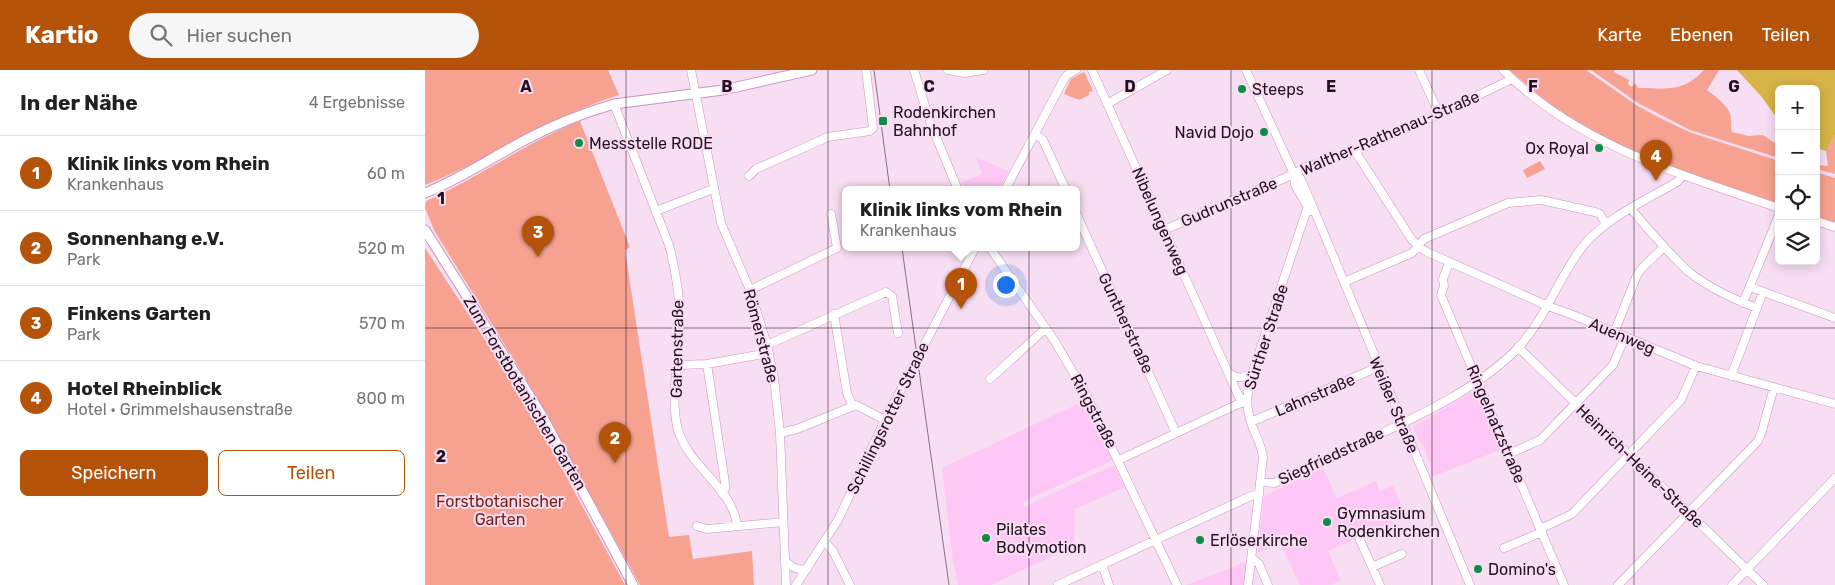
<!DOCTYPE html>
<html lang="de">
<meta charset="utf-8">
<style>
body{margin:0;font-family:Rubik,sans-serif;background:#f6f6f6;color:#202124}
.controls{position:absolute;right:15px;top:15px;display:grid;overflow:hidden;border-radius:8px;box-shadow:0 2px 12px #0003}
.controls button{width:45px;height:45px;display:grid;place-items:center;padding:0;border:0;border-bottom:1px solid #e0e0e0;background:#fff;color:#202124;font:25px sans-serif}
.you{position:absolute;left:580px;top:214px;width:18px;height:18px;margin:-12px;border:4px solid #fff;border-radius:50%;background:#1a73e8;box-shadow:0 0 0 8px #1a73e833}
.badge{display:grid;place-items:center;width:32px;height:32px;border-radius:50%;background:#b45309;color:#fff;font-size:16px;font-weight:700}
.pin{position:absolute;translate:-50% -41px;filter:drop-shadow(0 1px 2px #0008)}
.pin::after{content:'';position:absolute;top:26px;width:18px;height:15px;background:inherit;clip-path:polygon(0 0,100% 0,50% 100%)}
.popup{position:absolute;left:417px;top:116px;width:238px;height:65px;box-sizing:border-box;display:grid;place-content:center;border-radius:8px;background:#fff;filter:drop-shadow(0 1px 4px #0005);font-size:16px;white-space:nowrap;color:#757577}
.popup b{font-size:19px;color:#202124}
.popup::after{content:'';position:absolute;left:50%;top:100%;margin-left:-10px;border:10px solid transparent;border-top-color:#fff}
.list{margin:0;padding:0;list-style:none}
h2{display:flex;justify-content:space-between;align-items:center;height:65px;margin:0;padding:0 20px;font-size:21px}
h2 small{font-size:16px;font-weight:400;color:#757577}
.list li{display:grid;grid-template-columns:32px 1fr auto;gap:15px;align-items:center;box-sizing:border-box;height:75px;padding:0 20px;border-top:1px solid #e0e0e0}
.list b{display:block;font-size:19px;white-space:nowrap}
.list p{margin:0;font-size:16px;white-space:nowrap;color:#757577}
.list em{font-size:16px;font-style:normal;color:#757577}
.actions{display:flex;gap:10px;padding:15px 20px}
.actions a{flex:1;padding:11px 0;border:1px solid #b45309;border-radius:8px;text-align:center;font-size:18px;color:#b45309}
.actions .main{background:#b45309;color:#fff}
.icon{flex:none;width:28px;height:28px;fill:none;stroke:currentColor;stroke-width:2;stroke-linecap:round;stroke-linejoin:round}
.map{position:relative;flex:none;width:1410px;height:515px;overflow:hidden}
header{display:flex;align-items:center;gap:30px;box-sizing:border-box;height:70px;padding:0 25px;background:#b45309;color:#fff}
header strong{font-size:24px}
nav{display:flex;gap:28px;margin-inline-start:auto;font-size:18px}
.search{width:350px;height:45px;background:#f6f6f6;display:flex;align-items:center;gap:12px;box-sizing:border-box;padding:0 18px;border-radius:28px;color:#757577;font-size:19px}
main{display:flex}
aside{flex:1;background:#fff}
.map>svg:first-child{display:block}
.built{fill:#ffc7f6}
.green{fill:#f7a291}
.water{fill:#d6b447}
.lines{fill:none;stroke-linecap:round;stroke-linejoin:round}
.minor-casing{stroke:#cc90c3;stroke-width:9}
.major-casing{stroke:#cc90c3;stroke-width:11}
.minor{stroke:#fff;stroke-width:8}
.major{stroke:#fff;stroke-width:9}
.tram{stroke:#8a7186;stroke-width:1}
.grid{fill:none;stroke:#260f23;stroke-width:1;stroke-opacity:0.55}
.poi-dot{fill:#0f8b47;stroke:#f8def3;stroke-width:2}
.labels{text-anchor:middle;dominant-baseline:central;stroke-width:4;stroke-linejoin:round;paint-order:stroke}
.poi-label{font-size:16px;fill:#260f23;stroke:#f8def3;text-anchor:start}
.street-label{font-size:16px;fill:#260f23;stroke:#f8def3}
.park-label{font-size:16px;fill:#791d0f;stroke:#f8def3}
.grid-label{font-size:16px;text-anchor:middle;font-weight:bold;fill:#260f23;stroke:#f8def3;stroke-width:4;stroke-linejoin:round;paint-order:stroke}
</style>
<header>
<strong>Kartio</strong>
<div class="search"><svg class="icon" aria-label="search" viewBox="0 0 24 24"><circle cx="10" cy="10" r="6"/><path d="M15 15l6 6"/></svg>Hier suchen</div>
<nav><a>Karte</a><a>Ebenen</a><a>Teilen</a></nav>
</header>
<main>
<aside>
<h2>In der Nähe<small>4 Ergebnisse</small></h2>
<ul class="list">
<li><span class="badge">1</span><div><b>Klinik links vom Rhein</b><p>Krankenhaus</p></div><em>60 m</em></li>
<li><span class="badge">2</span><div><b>Sonnenhang e.V.</b><p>Park</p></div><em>520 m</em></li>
<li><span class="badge">3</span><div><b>Finkens Garten</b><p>Park</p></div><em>570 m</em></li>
<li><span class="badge">4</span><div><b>Hotel Rheinblick</b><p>Hotel · Grimmelshausenstraße</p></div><em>800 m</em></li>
</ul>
<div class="actions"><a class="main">Speichern</a><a>Teilen</a></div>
</aside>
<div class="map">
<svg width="1410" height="515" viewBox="0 0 1410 515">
<rect width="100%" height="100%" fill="#f8def3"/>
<!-- built -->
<path class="built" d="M551 87 584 101 574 120H540L536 113 557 104Z
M1050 320H1052L1077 379 1007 407 1005 404 1007 399 998 375 995 373 988 357Z
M659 331 688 390 598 432 600 438 601 436 689 395 700 417 650 439 649 476 566 515H533L528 492 517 398Z
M898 398 912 428 951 411 955 421 968 416 979 440 966 446 970 458 947 468 944 463 903 481 916 510 906 515H875L855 473 833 483 839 426Z
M821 492 819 515H761Z"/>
<!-- green -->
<path class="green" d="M0 0H183L194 25C125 46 67 89 0 115Z
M1084 0H1161L1211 35 1233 47 1264 62 1354 91V134C1286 111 1219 90 1156 55 1130 40 1107 19 1084 0Z
M1166 0H1189V2L1204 10 1203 14 1207 17 1210 13 1213 18C1242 18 1257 23 1279 0H1294L1282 20C1291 27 1306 37 1306 49 1307 54 1305 57 1307 62L1324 66 1338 65 1354 76V88L1265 60 1213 33Z
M659 2 668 21 664 22V25L654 30 639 24 646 9Z
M155 51 205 177 200 180 244 467 264 465 268 489 327 481 329 515H215L108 321 9 160 0 138 1 131C54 107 102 72 155 51Z
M1410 65V104L1391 99V95L1403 96 1401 81Z
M1115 91 1120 99 1102 108 1098 100Z
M1391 102 1410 108V153L1391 147Z
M0 178 102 334 200 515H0Z"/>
<!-- water -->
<path class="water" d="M1312 0H1410V65L1401 81 1391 78V19H1354V51L1336 26Z"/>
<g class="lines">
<!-- minor casing -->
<g class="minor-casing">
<path id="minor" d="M266 0 296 153 325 220 342 275 349 308 355 363 361 515
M489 0 505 52 533 120
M523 0 540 3 558 0
M667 0 814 327 821 332
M821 0 869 104 870 115 885 141
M994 0 1014 44
M1078 0C1153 75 1257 105 1354 138
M189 34 244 175C252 205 256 234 255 265 253 295 245 330 253 360 264 397 308 418 312 456
M682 34 742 0
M610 64 618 70 641 120
M930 81 987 170 1000 181 1123 236 1148 245 1271 296 1410 334
M869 104 875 108 885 130 1045 515
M324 106 331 99 403 67 445 61 448 58 441 0
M580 120 639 9 642 5 651 0
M1206 139C1225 161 1243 183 1264 202 1284 218 1308 229 1332 238
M231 141 288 119
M651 143 751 363
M1391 151 1410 157
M739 160 869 104 881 97 930 81 1014 44 1087 9
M565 178 629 270 662 326 752 515
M1024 193 1018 209 1019 216 1016 225 1139 515
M919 212 987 183 999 169 1083 133 1116 130 1170 142 1175 144 1181 154
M1325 217 1410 248
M325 220 412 178 406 144
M1318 233 1354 145
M409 244 422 323 427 335
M1189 263 1212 205 1217 198 1239 177
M342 275 461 222 467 226 473 263
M1093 277 1338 515
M282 294 300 413V419L297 423
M253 295 282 294 344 283
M803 302C813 310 819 309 828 301
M1306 306 1338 222
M565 309 621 258
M826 352 953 297
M355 363 372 359 431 335 460 350
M1084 384 1115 370 1188 295 1200 267
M694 390 813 334 821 332
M835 412 849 413C879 400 909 386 938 372 991 347 1052 320 1093 278 1121 248 1133 208 1158 176 1181 148 1221 130 1252 112L1258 106
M272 456 282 459 358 452
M1115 459 1147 444 1256 330 1271 296
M935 470 955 515
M400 472 408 481 425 515
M1079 478 1117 462
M827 488 834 494 843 515
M360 491C366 497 373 501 382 499
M677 494 684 515
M947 497 977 484
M371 515 413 450 460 350 550 178
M633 515 826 426 834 424
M823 515 838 388C837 377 832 368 828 358 820 338 821 322 828 301L885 130
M1193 515 1333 371 1337 361 1349 317
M1307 515 1410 408"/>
</g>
<!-- major casing -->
<g class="major-casing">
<path id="major" d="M0 123C35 109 66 88 100 70 128 55 158 43 189 34L298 20 387 0
M0 160 116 344 208 515"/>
</g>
<!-- minor -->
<use href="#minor" class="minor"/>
<!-- major -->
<use href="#major" class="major"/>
<!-- tram -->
<path class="tram" d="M449 0 465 120
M477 178 524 515"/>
</g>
<!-- grid -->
<path class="grid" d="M201 0V515M403 0V515M604 0V515M806 0V515M1007 0V515M1209 0V515M0 258H1410"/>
<!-- markers -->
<g class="poi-dot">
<circle cx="817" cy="19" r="5"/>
<rect x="453" y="46" width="10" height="10" rx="2.5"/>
<circle cx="839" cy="62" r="5"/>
<circle cx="154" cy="73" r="5"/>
<circle cx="1174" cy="78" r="5"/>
<circle cx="902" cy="452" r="5"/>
<circle cx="561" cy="468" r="5"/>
<circle cx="775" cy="470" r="5"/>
<circle cx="1053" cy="499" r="5"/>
</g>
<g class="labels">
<!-- poi labels -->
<g class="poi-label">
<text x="827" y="19">Steeps</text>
<text x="468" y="42">Rodenkirchen<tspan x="468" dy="18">Bahnhof</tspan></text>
<text x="829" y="62" text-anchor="end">Navid Dojo</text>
<text x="164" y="73">Messstelle RODE</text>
<text x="1164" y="78" text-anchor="end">Ox Royal</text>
<text x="912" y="443">Gymnasium<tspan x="912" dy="18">Rodenkirchen</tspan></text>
<text x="571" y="459">Pilates<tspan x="571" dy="18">Bodymotion</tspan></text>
<text x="785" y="470">Erlöserkirche</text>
<text x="1063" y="499">Domino's</text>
</g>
<!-- street labels -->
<g class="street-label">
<text transform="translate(965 63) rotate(-23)">Walther-Rathenau-Straße</text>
<text transform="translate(804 132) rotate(-23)">Gudrunstraße</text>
<text transform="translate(735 151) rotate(66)">Nibelungenweg</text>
<text transform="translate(701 253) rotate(65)">Guntherstraße</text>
<text transform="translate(336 266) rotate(75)">Römerstraße</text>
<text transform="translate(1197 266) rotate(23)">Auenweg</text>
<text transform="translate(841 267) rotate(-72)">Sürther Straße</text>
<text transform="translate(252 279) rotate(-89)">Gartenstraße</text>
<text transform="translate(100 323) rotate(59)">Zum Forstbotanischen Garten</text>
<text transform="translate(890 325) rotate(-23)">Lahnstraße</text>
<text transform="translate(969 335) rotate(67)">Weißer Straße</text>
<text transform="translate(669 341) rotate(62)">Ringstraße</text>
<text transform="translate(463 348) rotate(-64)">Schillingsrotter Straße</text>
<text transform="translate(1071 354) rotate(67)">Ringelnatzstraße</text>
<text transform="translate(906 386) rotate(-25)">Siegfriedstraße</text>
<text transform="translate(1215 396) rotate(44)">Heinrich-Heine-Straße</text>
</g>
<!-- park labels -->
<g class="park-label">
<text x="75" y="431">Forstbotanischer<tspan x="75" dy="18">Garten</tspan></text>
</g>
</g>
<g class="grid-label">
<text x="101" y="22">A</text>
<text x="302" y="22">B</text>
<text x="504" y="22">C</text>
<text x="705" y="22">D</text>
<text x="906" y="22">E</text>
<text x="1108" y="22">F</text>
<text x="1309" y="22">G</text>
<text x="16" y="134">1</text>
<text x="16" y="392">2</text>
</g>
</svg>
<div class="controls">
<button>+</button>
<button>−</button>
<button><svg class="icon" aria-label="locate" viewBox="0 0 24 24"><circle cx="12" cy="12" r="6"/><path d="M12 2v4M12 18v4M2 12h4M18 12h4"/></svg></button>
<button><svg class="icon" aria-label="layers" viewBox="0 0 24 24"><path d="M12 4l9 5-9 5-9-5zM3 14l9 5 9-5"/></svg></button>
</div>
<div class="you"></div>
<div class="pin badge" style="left:536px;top:239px">1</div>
<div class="popup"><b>Klinik links vom Rhein</b>Krankenhaus</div>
<div class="pin badge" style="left:190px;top:393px">2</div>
<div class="pin badge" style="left:113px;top:187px">3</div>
<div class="pin badge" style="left:1231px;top:111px">4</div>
</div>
</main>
